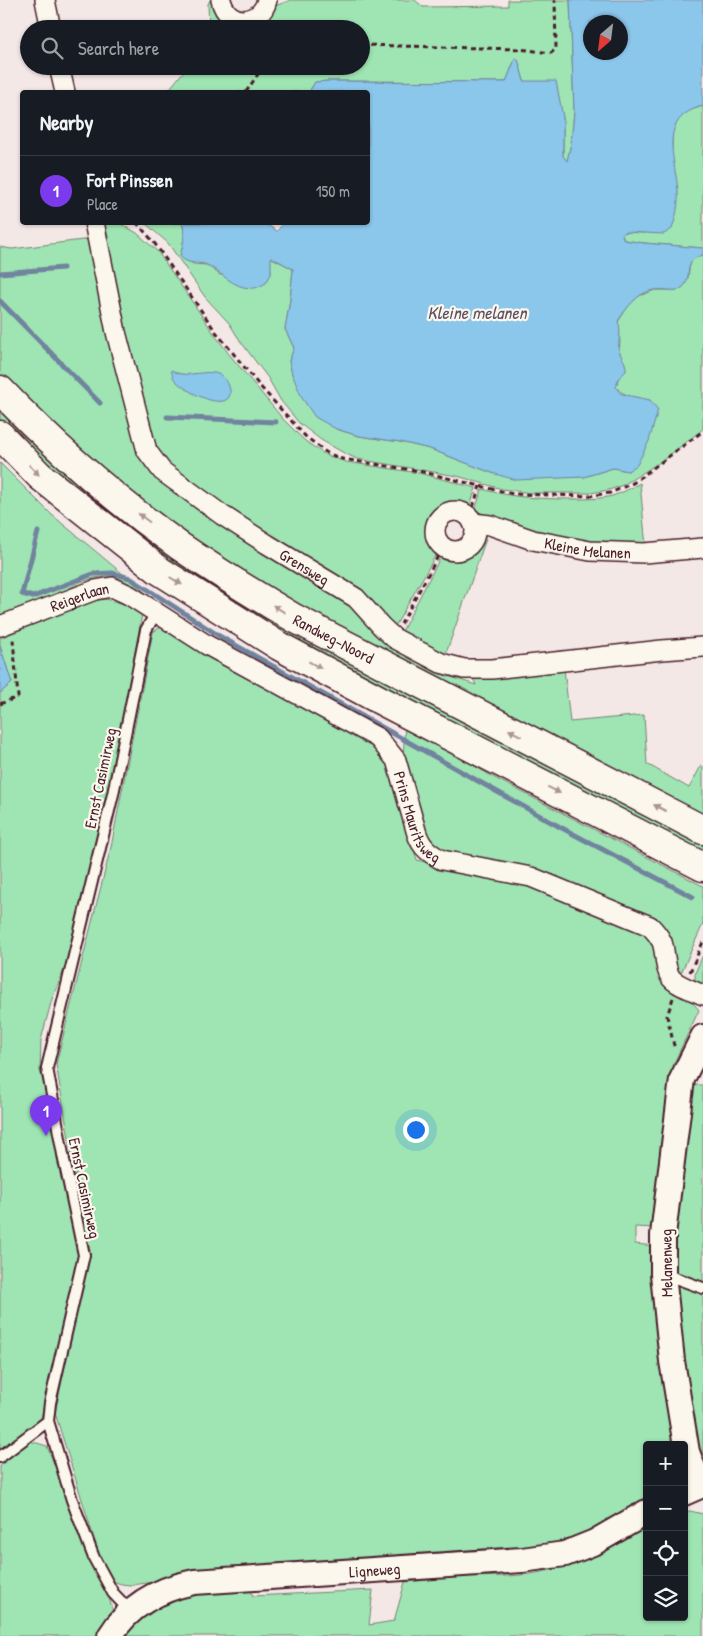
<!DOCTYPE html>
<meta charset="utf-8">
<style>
body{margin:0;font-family:"Patrick Hand",sans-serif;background:#20242c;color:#f1f3f6}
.controls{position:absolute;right:15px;bottom:15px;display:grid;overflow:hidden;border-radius:5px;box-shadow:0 1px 4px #0004}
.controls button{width:45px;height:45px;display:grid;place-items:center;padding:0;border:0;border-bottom:1px solid #363941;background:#171b24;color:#f1f3f6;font:25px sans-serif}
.compass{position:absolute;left:583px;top:15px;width:45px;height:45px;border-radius:50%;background:#171b24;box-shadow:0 1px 4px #0004;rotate:208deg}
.you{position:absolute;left:415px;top:1129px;width:18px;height:18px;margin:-12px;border:4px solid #fff;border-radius:50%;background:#1a73e8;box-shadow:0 0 0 8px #1a73e833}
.badge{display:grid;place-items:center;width:32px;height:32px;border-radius:50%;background:#7c3aed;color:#fff;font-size:16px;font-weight:700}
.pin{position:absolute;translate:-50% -41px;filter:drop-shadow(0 1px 2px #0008)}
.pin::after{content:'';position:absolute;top:26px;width:18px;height:15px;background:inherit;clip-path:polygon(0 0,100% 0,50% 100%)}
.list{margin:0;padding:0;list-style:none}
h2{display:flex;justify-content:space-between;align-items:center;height:65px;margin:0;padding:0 20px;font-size:21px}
h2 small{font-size:16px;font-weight:400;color:#9ea1a6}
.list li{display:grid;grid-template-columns:32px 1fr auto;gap:15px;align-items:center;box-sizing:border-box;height:70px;padding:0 20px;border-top:1px solid #363941}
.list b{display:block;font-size:19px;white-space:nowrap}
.list p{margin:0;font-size:16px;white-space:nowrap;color:#9ea1a6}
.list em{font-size:16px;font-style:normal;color:#9ea1a6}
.icon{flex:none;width:28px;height:28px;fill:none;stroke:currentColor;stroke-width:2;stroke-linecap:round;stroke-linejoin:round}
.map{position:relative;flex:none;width:703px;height:1636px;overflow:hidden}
.search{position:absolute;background:#171b24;box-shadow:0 1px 4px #0004;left:20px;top:20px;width:350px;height:55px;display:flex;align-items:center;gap:12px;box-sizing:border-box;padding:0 18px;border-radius:28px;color:#9ea1a6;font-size:19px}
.panel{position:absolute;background:#171b24;box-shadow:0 1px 4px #0004;left:20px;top:90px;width:350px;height:135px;border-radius:5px}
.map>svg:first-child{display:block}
.green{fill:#9ee5b3;stroke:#74826f}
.water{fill:#8bc6eb;stroke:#71839e;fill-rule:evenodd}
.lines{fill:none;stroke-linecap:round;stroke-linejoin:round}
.stream{stroke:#71839e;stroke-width:5}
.service-casing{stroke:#4a1f2b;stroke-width:14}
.minor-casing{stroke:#4a1f2b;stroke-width:22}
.tertiary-casing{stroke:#4a1f2b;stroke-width:28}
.primary-casing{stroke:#4a1f2b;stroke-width:31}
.path{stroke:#4a1f2b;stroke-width:3;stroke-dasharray:5 4;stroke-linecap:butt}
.service{stroke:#fbf7ec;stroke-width:10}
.minor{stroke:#fbf7ec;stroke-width:19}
.tertiary{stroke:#fbf7ec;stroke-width:24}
.primary{stroke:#fbf7ec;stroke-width:28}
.oneway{fill:#ab9695}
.labels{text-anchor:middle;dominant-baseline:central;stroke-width:4.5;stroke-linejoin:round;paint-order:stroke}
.street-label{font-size:16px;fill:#4a1f2b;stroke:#fbf7ec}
.water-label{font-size:18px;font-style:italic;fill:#5e5165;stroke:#fbf7ec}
</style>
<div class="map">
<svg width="703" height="1636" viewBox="0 0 703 1636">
<rect width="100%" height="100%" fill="#f4e8e7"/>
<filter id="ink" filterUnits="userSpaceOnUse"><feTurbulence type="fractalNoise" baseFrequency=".02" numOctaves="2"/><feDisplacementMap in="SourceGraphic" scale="10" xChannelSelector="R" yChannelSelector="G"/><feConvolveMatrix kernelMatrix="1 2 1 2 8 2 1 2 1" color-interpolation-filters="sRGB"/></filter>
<g filter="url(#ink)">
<!-- green -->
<path class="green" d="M210 0H214L216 6 269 16 275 6 291 0H415L423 7 508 6V0H570L574 112 571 143 567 162 563 156V117L524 81 518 60 515 59 506 82 329 81 315 82 309 92H167L188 66H361V29H209L208 4Z
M703 106V248L644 243 624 240 622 235 624 232 644 233 672 147V130L679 118 690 110Z
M101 223H119L137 233 158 252 215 335 229 354 283 419 304 440 315 448 326 455 346 462 419 473 476 488 469 509C435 495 413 531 437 553L393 630 272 541 163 464 142 413Z
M145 223H182C186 233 183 246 180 256L193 264 207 265 220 275 271 274 270 257 293 269 290 300 285 329 294 348 289 361 292 374 336 429 359 436 400 442 430 449 492 473 584 477 613 468 628 471 650 400C637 398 624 397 616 387L618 379 626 371 619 351 620 342 618 322 628 306 639 296 655 290H679C681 287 685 284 687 281 691 268 686 259 703 255V429L662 461 623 485 609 490 590 493H531L502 489 457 476 357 459 344 453 321 440 299 423 281 401 268 378 241 342 229 323 205 297 168 243Z
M90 239 143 455 342 594 426 661V667L435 672 476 685 473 678 564 668 570 722 644 715 647 764 689 788 701 766 703 767V818L270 593 132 498 37 414 0 376V247L12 249Z
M0 401 173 553 703 840V856L381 690 164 563 45 468 0 422Z
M0 463 52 515 147 594C135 587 121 578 107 577 99 576 88 580 80 582L26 614 0 623Z
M640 483 646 547 566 541 501 522 475 510 482 489C514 498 541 499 574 499 586 499 600 499 612 496 622 493 631 488 640 483Z
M481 537 486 539 444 659 400 635 441 556C461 564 472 556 481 537Z
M106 599 125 604 142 614 128 694 75 943 52 999 41 1040 40 1070 49 1105 79 1256 41 1418 0 1451V693L12 683 0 646V638L92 601Z
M164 625 371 742 389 765 417 860 555 893 647 930 688 997 699 1010 674 1063 662 1148 655 1228 635 1227V1244L656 1246 681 1445H647V1502L561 1546 193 1577 131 1585C114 1584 111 1581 103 1567L55 1413 89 1253 56 1064 111 847 153 632Z
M405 724 493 777 703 886V924L681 973 677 971 662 931 444 854 430 844 403 761Z
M703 955V987H701L695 981V973Z
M694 1085H703V1283L678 1275 670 1267 688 1095Z
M677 1283 703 1292V1476L670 1287Z
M30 1441 47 1446 98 1574 109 1598 115 1617 103 1636H0V1466Z
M690 1511 703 1514V1636H124L129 1628 169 1595 248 1583 253 1596 373 1590 369 1625 394 1621 405 1582C423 1581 441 1578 459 1577 491 1576 523 1578 554 1569 588 1560 617 1540 647 1523V1617H684V1512Z"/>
<!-- water -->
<path class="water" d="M570 0H703V106C657 118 675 157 678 191 679 204 676 217 672 229L664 234 625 232 622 235 624 240 644 243 703 248V255C681 260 694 278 682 288 676 293 663 288 655 290 637 292 627 308 618 321 623 333 616 344 620 353 623 361 626 361 626 371L618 379 616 387 620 393 626 395 650 400 658 410 649 441 637 465 628 471 613 468 584 477 516 480 492 473 430 449 400 442 359 436 336 429 315 417 302 398 292 374 289 361 294 348 285 329 290 300 293 269 271 257V274L266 283C262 285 256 289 251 288 234 288 223 274 209 266 199 260 189 267 180 256 183 246 186 233 182 223H264L277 231 283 223 368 222V92H309L315 82 329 81 506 82 515 59H518L524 81H556L563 117V156L567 161 571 143 574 112ZM620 22V52H590V22Z
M171 370C175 371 177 374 182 374 198 376 221 364 229 386 230 390 231 393 229 397 221 411 178 388 173 377 173 377 171 370 171 370Z
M0 646 12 683 0 693Z"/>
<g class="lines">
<!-- stream -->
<path class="stream" d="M0 273 63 268
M0 301 100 403
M167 417 276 422
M38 532 22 594 33 597 93 574 112 573 130 578 221 637 560 827 693 897"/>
<!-- service casing -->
<g class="service-casing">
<path id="service" d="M664 1274 703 1288
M0 1457 48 1421
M130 1611 113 1593 94 1558 72 1500 48 1421 50 1403 84 1255 64 1160 47 1068 113 794 146 630 156 613"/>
</g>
<!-- minor casing -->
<g class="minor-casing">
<g id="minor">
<path d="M45 0 51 29"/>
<path d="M221 0C227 27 261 26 267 0"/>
<path d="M59 66 65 92"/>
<path id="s1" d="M94 222 116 332 147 451 162 471 222 515 267 544 356 598 382 627 394 638 441 663 464 669H492L662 650 703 647"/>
<circle cx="455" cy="531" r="20"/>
<path id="s2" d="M473 523 490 525 533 540 590 551 644 553 703 548"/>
<path id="s3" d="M0 626 95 590 112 587 129 595 207 645 378 738 396 760 417 834C422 848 429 853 442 860L531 877 650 926C655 931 659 936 662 942 666 953 664 968 671 978 678 986 693 990 703 995"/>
</g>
</g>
<!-- tertiary casing -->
<g class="tertiary-casing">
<g id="tertiary">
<path d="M684 1493 700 1486 687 1452 672 1361 663 1274V1235L682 1079 703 1037"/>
<path id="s4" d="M110 1636C129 1605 159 1589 194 1582L522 1560 565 1554 595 1542 647 1512"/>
</g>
</g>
<!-- primary casing -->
<g class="primary-casing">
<g id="primary">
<path id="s5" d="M0 390C54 447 114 499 178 545 216 571 255 595 294 618L703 830"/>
<path d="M0 435 40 476 160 571 279 646 378 699 703 867"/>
</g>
</g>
<!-- path -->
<path class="path" d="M361 45 519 49 551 53 556 49 555 0
M246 92 260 71 261 66
M136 222 153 241 216 332 258 384 305 436 327 453 342 459 419 471 513 494 589 496 610 493 633 483 703 431
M473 507 480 486
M401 624 443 547
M0 704 18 697 13 639
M690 972 703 942
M673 998 667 1016 675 1050"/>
<!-- service -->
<use href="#service" class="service"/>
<!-- minor -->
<use href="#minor" class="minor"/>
<!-- tertiary -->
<use href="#tertiary" class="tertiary"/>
<!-- primary -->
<use href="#primary" class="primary"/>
</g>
<!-- one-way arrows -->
<defs><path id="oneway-solid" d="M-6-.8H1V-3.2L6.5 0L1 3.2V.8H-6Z" transform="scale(1.25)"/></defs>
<g class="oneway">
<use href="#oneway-solid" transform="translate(34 470) rotate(45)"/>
<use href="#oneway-solid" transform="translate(144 518) rotate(-143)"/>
<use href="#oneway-solid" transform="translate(176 581) rotate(32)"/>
<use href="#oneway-solid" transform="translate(279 609) rotate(-149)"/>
<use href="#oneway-solid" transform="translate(315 665) rotate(28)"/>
<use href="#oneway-solid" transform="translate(515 733) rotate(-153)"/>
<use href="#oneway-solid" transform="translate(554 790) rotate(27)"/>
<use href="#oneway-solid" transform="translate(660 808) rotate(-153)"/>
</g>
</g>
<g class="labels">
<!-- street labels -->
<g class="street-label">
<text stroke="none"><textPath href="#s2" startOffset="118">Kleine Melanen</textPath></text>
<text stroke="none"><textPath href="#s1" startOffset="432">Grensweg</textPath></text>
<text stroke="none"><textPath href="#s3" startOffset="85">Reigerlaan</textPath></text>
<text stroke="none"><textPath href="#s5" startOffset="418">Randweg-Noord</textPath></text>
<text transform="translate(100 778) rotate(-78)">Ernst Casimirweg</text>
<text stroke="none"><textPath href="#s3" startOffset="515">Prins Mauritsweg</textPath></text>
<text transform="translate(85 1188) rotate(78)">Ernst Casimirweg</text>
<text transform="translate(666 1263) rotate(-91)">Melanenweg</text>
<text stroke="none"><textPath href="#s4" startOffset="284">Ligneweg</textPath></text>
</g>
<!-- water labels -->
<g class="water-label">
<text x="477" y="312">Kleine melanen</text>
</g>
</g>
</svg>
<div class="controls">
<button>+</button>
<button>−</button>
<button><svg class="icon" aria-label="locate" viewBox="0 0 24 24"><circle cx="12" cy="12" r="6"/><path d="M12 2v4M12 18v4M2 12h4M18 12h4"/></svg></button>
<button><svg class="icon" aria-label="layers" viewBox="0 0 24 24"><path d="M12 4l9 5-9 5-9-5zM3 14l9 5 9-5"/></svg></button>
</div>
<svg class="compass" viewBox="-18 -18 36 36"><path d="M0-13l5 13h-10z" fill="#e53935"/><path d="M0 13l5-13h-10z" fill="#9ea1a6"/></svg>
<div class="you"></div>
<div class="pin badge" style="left:46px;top:1136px">1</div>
<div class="search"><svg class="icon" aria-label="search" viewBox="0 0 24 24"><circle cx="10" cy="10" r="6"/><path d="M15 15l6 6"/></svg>Search here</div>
<section class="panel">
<h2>Nearby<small></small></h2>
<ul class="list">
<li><span class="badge">1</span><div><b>Fort Pinssen</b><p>Place</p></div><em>150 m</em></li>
</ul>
</section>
</div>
